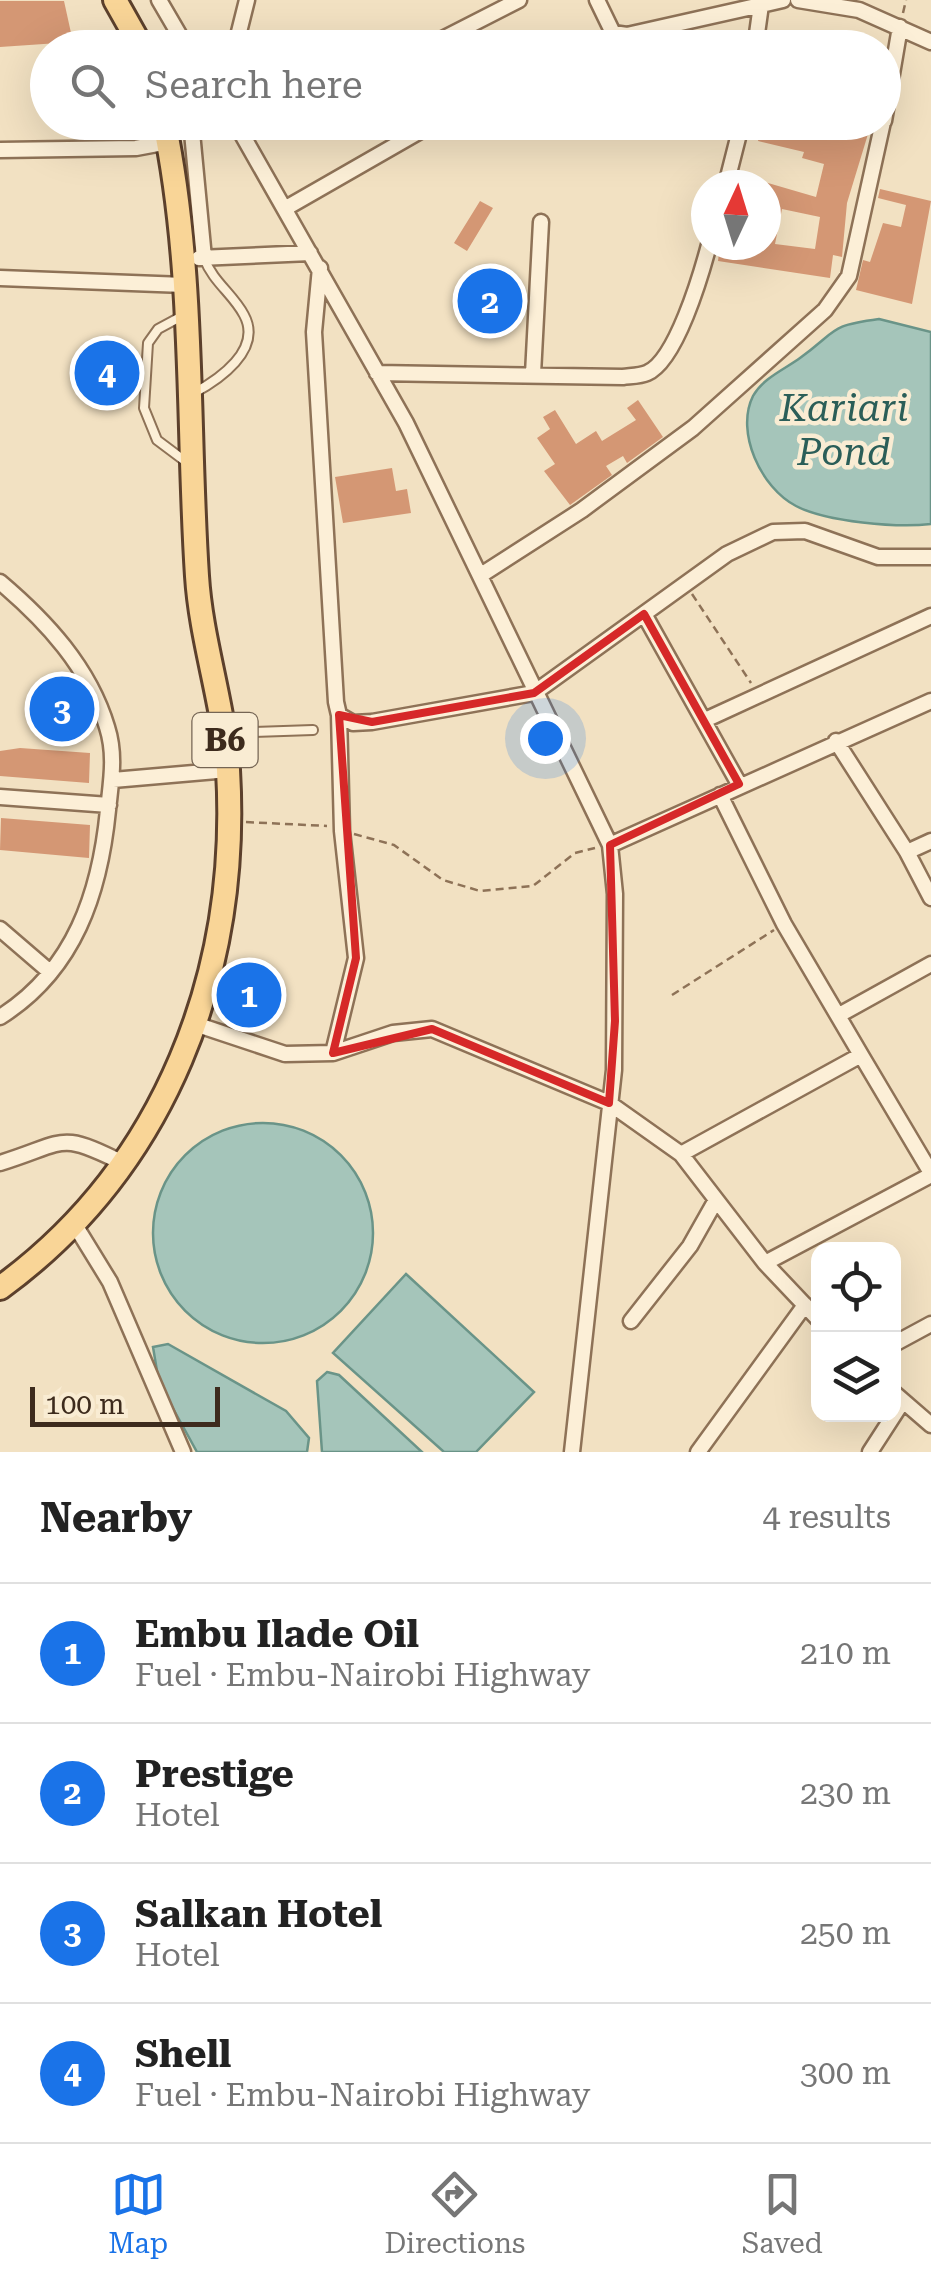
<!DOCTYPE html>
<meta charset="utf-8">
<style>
body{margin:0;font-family:"Roboto Serif",serif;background:#f6f6f6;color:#222}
.controls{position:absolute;right:30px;bottom:30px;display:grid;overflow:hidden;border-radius:20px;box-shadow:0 10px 40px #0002}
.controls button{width:90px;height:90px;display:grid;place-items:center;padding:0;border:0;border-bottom:2px solid #e0e0e0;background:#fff;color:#222;font:50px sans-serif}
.compass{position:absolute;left:691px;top:170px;width:90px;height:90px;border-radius:50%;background:#fff;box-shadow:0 10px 40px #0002;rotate:4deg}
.scale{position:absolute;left:30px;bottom:25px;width:190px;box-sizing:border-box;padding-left:10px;border:5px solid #3d2b1d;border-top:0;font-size:28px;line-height:35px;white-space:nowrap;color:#3d2b1d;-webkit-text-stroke:8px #f9ecd3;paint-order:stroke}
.you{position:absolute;left:545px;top:738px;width:35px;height:35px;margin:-25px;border:8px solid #fff;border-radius:50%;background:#1a73e8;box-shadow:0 0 0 15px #1a73e833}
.badge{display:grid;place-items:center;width:65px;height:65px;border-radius:50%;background:#1a73e8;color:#fff;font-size:32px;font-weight:700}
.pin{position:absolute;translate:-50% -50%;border:5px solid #fff;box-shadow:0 2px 10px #0006}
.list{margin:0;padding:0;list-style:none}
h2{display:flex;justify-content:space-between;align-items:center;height:130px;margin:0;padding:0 40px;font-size:42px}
h2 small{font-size:32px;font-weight:400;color:#767676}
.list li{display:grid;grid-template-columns:65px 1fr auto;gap:30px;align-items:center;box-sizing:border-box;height:140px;padding:0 40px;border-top:2px solid #e0e0e0}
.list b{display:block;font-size:38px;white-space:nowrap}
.list p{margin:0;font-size:32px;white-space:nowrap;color:#767676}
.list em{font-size:32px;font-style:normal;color:#767676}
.icon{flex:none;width:55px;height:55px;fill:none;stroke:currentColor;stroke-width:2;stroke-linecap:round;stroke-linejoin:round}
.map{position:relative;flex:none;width:931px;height:1452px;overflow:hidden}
.search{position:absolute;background:#fff;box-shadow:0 10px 40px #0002;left:30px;right:30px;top:30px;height:110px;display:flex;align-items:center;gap:25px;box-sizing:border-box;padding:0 35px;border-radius:55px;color:#767676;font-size:38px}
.sheet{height:690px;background:#fff}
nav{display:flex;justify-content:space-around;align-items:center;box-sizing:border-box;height:140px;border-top:2px solid #e0e0e0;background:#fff;font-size:28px;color:#767676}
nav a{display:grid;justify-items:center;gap:5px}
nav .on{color:#1a73e8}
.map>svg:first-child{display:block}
.water{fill:#a5c5ba;stroke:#6a9488;stroke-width:2.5}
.building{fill:#d49774;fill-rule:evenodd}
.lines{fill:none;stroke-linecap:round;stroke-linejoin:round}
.service-casing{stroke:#8e7257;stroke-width:12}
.minor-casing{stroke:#8e7257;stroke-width:19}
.primary-casing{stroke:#5c402c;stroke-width:28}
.path{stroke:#8e7257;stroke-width:2.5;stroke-dasharray:8 5;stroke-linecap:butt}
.service{stroke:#fcefd7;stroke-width:8}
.minor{stroke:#fcefd7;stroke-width:14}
.primary{stroke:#f9d597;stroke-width:22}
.marked{fill:none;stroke:#d62828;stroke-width:8;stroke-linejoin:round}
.labels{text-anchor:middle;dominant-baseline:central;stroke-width:9;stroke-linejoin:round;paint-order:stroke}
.shield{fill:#f9ecd3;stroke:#756554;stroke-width:2.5}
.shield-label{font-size:32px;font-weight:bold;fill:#3d2b1d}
.water-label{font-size:38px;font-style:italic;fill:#2b5e58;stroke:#f9ecd3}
</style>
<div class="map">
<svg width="931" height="1452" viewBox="0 0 931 1452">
<rect width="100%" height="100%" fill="#f2e1c2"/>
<!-- water -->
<path class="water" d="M879 319 931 332V524C897 528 827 522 796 506 761 488 735 432 753 396 763 378 785 369 800 358 839 330 827 326 879 319Z
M153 1233a110 110 0 1 1 220 0a110 110 0 1 1-220 0Z
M406 1274 534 1392 476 1452H444L333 1353Z
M168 1344 286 1411 309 1438 307 1452H197L159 1383 153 1347Z
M327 1372 339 1375 422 1452H322L317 1381Z"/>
<!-- building -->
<path class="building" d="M0 1H64L73 42 0 47Z
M762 122H824L868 134 847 203 842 257 833 255 830 278 718 261 720 245H766V184L737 185 740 175 816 197 824 164 802 158 804 152 758 141ZM782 209 820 217 815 249 775 244Z
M880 189 931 201 912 304 856 290 863 260 870 262 883 223 901 227 906 205 878 198Z
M480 201 493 208 467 251 454 243Z
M638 400 663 437 627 463 623 456 606 466 612 475 570 505 544 471 555 464 537 438 550 429 543 417 555 410 576 444 596 431 602 441 636 420 627 408Z
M392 468 396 491 407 489 411 513 343 523 335 477Z
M20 748 90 753 89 783 0 776V751Z
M1 818 90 825 89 858 0 850Z"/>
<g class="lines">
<!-- service casing -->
<g class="service-casing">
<path id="service" d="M184 315 158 329 148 343 144 408 157 440 189 464
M194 393C218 380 263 350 244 315 233 294 213 282 204 258
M228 733 313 730"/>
</g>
<!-- minor casing -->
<g class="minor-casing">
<path id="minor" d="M159 0 187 48
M597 0 613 33 627 35 783 0
M798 0 859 10 931 42
M235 48 247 0
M425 48 519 0
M586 48 613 33
M755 48 761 5
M884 121 900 27
M191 122 204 258
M235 122 406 423 610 845 615 894 614 1070 572 1452
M0 150 136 148 168 142
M726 185 742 122
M286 208 436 122
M199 258 310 253
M320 268 314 332 336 702 339 715 353 723 372 722 534 693 727 554 773 532 805 531 878 557H931
M0 278 184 285
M377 373 623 377C630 376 640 376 647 373 676 361 701 275 709 245
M533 374 541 222
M481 575 582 510 693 428 825 310 849 276 883 122
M0 582C46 621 89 667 107 727 116 755 111 781 108 810 100 892 75 970 0 1017
M644 614 739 784
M705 720 931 616
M836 741 907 852 931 898
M113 780 228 770
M0 797 109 805
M610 845 931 701
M907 852 931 841
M0 929 50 972
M839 1015 931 964
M195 1024 285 1054 333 1053 393 1033 432 1029 609 1103 681 1154 765 1263 818 1319
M333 1053 356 958 342 831 339 715
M861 1055 931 1173
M681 1154 861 1055 784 924 720 795
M0 1163C68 1142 57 1130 125 1164
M75 1225 110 1282 183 1452
M765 1263 931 1175
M631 1321 690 1246 716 1200
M894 1344 931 1324
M894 1393 931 1425
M698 1452 805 1305
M870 1452 903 1401"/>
</g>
<!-- primary casing -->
<g class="primary-casing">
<path id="primary" d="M115 0 142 48
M0 1288C166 1167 240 972 228 770 224 704 201 641 197 576 187 425 195 271 164 122"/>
</g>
<!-- path -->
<path class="path" d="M903 13 906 0
M692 594 751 683
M246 822 327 826
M354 834 394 845 443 880 480 891 533 886 575 853 595 848
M672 995 774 930"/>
<!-- service -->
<use href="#service" class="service"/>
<!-- minor -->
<use href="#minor" class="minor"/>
<!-- primary -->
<use href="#primary" class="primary"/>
</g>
<!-- marked area -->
<path class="marked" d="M644 614 739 784 610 845 615 1021 609 1103 432 1029 333 1053 356 958 339 715 372 722 534 693Z"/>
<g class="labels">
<!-- shield labels -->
<rect class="shield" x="192.5" y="713" width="65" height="54" rx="8"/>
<g class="shield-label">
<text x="225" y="740">B6</text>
</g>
<!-- water labels -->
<g class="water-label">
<text x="844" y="408">Kariari<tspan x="844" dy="44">Pond</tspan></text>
</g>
</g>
</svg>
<div class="controls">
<button><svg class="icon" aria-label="locate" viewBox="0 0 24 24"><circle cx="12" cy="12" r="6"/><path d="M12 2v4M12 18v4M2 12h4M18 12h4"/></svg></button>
<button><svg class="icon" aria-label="layers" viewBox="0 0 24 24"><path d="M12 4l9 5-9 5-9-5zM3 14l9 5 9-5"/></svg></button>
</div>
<svg class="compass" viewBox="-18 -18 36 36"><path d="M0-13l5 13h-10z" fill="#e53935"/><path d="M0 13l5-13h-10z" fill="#767676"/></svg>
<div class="scale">100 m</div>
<div class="you"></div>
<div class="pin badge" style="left:249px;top:995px">1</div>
<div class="pin badge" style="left:490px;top:301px">2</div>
<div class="pin badge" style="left:62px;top:709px">3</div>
<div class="pin badge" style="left:107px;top:373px">4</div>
<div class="search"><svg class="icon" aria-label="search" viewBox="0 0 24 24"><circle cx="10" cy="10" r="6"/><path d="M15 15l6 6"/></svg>Search here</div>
</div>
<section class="sheet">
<h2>Nearby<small>4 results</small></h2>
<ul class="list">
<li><span class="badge">1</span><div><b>Embu Ilade Oil</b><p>Fuel · Embu-Nairobi Highway</p></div><em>210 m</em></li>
<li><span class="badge">2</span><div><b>Prestige</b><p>Hotel</p></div><em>230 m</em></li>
<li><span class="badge">3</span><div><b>Salkan Hotel</b><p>Hotel</p></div><em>250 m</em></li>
<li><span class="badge">4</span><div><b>Shell</b><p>Fuel · Embu-Nairobi Highway</p></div><em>300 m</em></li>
</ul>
</section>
<nav>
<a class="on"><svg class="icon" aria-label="map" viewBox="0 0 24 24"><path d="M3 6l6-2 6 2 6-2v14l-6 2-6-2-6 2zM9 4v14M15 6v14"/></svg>Map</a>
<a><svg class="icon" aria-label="directions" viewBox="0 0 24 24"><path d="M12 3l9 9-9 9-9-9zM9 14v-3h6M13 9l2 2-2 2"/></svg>Directions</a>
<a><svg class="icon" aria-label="saved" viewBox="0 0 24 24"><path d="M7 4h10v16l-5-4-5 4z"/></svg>Saved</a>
</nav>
